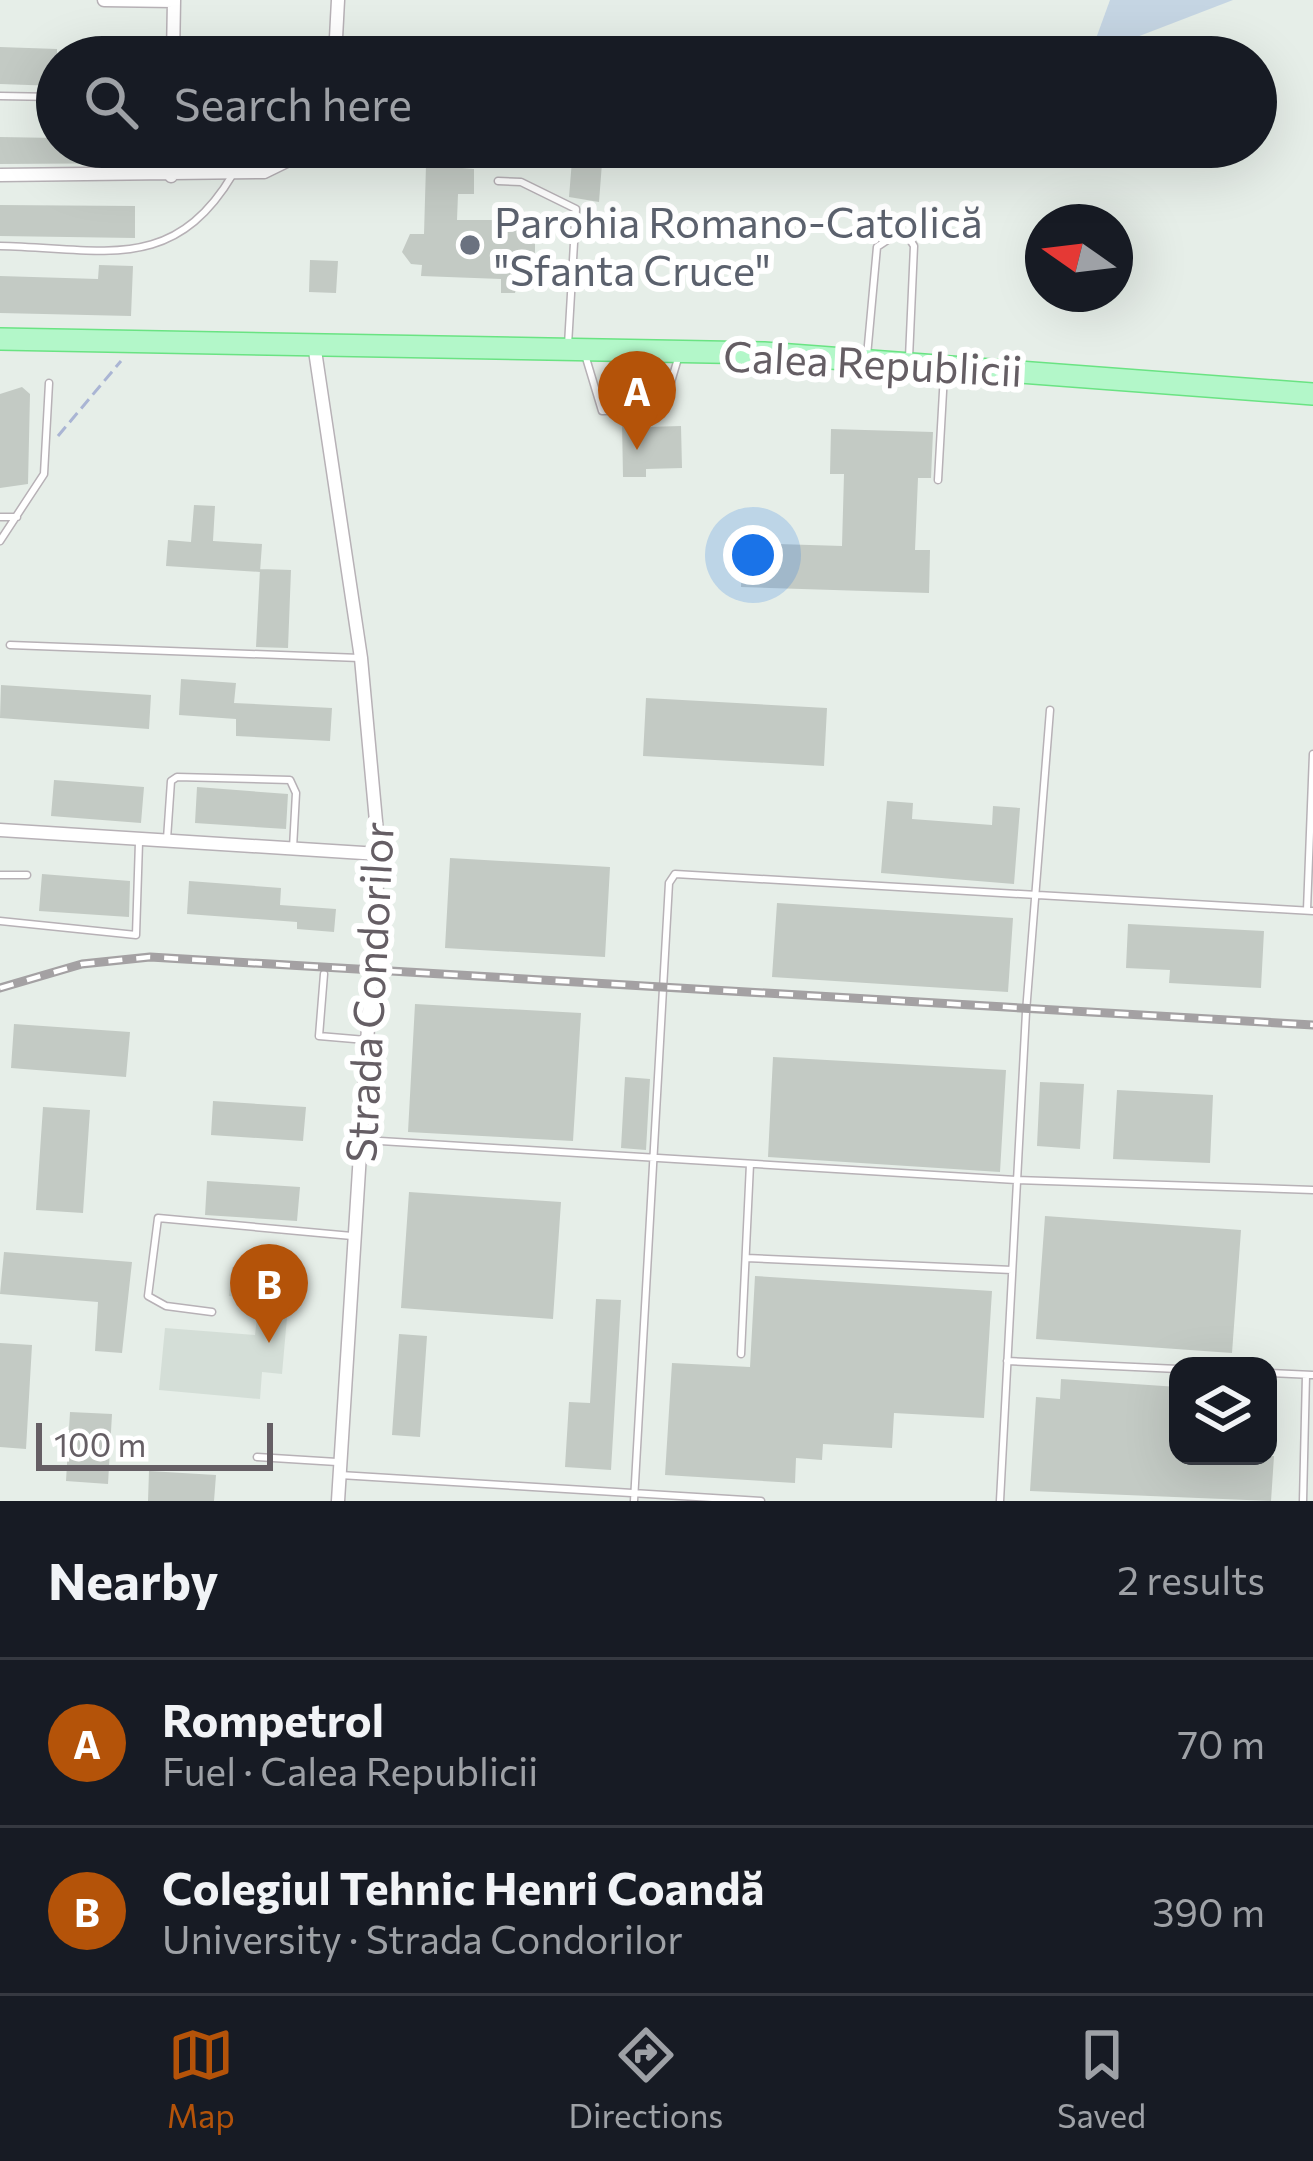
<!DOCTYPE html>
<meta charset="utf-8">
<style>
body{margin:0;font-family:Commissioner,sans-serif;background:#20242c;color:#f1f3f6}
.controls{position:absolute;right:36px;bottom:36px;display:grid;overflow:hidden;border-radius:24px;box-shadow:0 12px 48px #0002}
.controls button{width:108px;height:108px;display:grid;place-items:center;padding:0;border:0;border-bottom:3px solid #363941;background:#171b24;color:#f1f3f6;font:60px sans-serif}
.compass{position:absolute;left:1025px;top:204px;width:108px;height:108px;border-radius:50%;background:#171b24;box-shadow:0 12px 48px #0002;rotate:284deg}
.scale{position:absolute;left:36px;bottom:30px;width:237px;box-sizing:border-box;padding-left:12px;border:6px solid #655e64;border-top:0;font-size:33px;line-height:42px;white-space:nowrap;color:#655e64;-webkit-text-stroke:9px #fff;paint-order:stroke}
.you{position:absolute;left:753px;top:555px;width:42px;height:42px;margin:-30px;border:9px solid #fff;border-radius:50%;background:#1a73e8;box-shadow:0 0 0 18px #1a73e833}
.badge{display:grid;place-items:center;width:78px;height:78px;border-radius:50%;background:#b45309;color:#fff;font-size:39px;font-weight:700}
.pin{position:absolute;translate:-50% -99px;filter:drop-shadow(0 3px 6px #0008)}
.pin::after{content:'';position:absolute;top:63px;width:42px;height:36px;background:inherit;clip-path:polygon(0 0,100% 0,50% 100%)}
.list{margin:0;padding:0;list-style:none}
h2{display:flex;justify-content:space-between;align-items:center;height:156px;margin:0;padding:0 48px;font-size:51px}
h2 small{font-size:39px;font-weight:400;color:#9ea1a6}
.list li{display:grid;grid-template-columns:78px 1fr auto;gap:36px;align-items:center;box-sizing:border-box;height:168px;padding:0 48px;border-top:3px solid #363941}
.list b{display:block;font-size:45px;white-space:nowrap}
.list p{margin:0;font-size:39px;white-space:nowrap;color:#9ea1a6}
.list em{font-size:39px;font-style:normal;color:#9ea1a6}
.icon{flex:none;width:66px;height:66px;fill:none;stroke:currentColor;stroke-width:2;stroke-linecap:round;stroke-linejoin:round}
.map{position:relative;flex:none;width:1313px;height:1501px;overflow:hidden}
.search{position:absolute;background:#171b24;box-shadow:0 12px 48px #0002;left:36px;right:36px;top:36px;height:132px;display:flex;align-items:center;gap:30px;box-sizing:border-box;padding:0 42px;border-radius:66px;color:#9ea1a6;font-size:45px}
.sheet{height:492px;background:#171b24}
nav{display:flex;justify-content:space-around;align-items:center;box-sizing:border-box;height:168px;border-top:3px solid #363941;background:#171b24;font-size:33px;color:#9ea1a6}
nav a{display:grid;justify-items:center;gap:6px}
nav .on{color:#b45309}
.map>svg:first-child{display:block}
.education{fill:#d4ded7}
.green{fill:#c5d5e3}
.building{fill:#c3cac4}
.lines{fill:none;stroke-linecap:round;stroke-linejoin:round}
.service-casing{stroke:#b7b1b6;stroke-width:9}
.minor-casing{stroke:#b7b1b6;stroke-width:15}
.primary-casing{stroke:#6ae383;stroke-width:24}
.path{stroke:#aab5d4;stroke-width:3;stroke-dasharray:12 6;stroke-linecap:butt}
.service{stroke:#fff;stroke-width:6}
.minor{stroke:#fff;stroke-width:12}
.primary{stroke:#b3f7c9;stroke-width:21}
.rail-casing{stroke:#a4a1a3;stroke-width:9}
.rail{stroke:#fff;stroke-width:4.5;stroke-dasharray:14;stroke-linecap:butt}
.worship-dot{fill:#6b7280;stroke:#fff;stroke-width:4.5}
.labels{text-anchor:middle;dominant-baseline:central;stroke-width:12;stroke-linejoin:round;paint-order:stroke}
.worship-label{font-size:42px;fill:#5b616d;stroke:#fff;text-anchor:start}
.street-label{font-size:42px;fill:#655e64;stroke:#fff}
</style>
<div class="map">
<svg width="1313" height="1501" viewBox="0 0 1313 1501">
<rect width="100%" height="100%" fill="#e6eee8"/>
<!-- education -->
<path class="education" d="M232 1267 291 1272 282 1374 262 1372 260 1399 159 1390 165 1328 255 1335 259 1300 229 1296Z"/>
<!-- green -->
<path class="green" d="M1110 0H1233L1090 55Z"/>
<!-- building -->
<path class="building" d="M0 47 57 49V86L0 84Z
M0 137 57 138V147H159V163L0 164Z
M573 148 603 150 599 202 569 197Z
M426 165 474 169V194H458L457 220H524V238L535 237V266H521L515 293H501V279L421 276 422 265 411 264 402 252 410 234H424Z
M0 205 135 206V238L0 236Z
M310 260 338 261 336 293 309 292Z
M99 265 133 266 131 316 0 313V276L98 279Z
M22 387 30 394 28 484 0 488V394Z
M646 421V427L681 426 682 468 646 469V477H623L622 422Z
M831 429 933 432 931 478H918L915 550H930L929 593 741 587 743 543 842 546 844 474H830Z
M194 505 215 506 213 541 262 544 260 572 166 566 168 540 191 542Z
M260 569 291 570 288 648 256 647Z
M181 679 236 683 234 703 332 708 330 741 236 736V719L179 715Z
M1 685 151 695 149 729 0 718Z
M646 698 827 708 824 766 643 756Z
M54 780 144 787 141 823 51 816Z
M197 787 288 794 286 829 195 823Z
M887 801 913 803 912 819 992 825 993 806 1020 808 1014 884 881 873Z
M450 858 610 867 605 957 445 948Z
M42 874 130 881 129 917 39 911Z
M189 881 281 888 280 905 336 909 334 932 297 929V922L187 914Z
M777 903 1013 918 1008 992 772 977Z
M1128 924 1264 931 1261 988 1169 983 1170 970 1126 968Z
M415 1004 581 1013 573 1141 408 1132Z
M14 1024 130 1032 126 1077 11 1068Z
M773 1057 1006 1070 1000 1172 768 1157Z
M625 1077 650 1079 646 1150 621 1148Z
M1040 1082 1084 1084 1080 1149 1037 1146Z
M1117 1090 1213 1095 1210 1163 1113 1159Z
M213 1101 306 1107 303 1141 211 1135Z
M43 1107 90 1110 83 1213 36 1210Z
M207 1181 300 1187 297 1221 205 1215Z
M409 1192 561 1202 553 1319 401 1308Z
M1045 1216 1241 1230 1232 1353 1036 1339Z
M4 1252 132 1262 122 1353 95 1351 98 1302 0 1294Z
M755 1276 992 1291 984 1418 894 1413 892 1448 823 1444 822 1460 796 1458 795 1483 665 1475 672 1363 750 1367Z
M596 1299 621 1300 611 1470 565 1467 569 1402 590 1403Z
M399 1334 427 1336 420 1437 392 1435Z
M0 1343 32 1345 26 1449 0 1447Z
M1061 1379 1178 1387V1456H1274L1271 1501 1030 1491 1036 1397 1060 1399Z
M70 1412 112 1414 108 1484 66 1481Z
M149 1471 216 1475 214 1501H148Z"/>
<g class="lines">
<!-- service casing -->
<g class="service-casing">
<path id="service" d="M0 96 57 97
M498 181 521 182 576 209 568 345
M0 246C102 248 173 275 233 174
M867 356 877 247 895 235 909 238 914 246 909 358
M586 358 602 411 663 409 679 355
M938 480 944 374
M0 517H17
M0 541 44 474 49 383
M10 645 360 658
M167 839 171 781 177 777 290 780 296 793 293 848
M0 875H27
M1307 910 1313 754
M0 921 136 935 139 842
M324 974 319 1036 366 1040
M364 1140 1016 1180 1313 1190
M746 1258 1012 1270
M212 1312 166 1306 148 1296 158 1218 352 1236
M741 1354 750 1164
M1007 1361 1178 1369
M1268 1373 1313 1375
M257 1457 337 1462
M340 1475 761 1501
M634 1501 669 883 675 874 1313 911
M1000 1501 1026 1012 1050 710
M1303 1501 1306 1375"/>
</g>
<!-- minor casing -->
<g class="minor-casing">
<path id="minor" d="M104 0 174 1
M173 57 174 0
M335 57 338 0
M0 175 264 172 315 147
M171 176 172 147
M314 344 361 658 379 854 338 1501
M0 830 379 854"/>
</g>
<!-- primary casing -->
<g class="primary-casing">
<path id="primary" d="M0 339 764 353 1313 394"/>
</g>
<!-- path -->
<path class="path" d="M58 436 121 361"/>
<!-- service -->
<use href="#service" class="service"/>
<!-- minor -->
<use href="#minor" class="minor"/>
<!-- primary -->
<use href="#primary" class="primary"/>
<!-- rail casing -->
<g class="rail-casing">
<path id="rail" d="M0 988 82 964 150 957 1313 1025"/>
</g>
<!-- rail -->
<use href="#rail" class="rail"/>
</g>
<!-- markers -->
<circle class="worship-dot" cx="470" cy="245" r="12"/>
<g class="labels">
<!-- worship labels -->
<g class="worship-label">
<text x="494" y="221">Parohia Romano-Catolică<tspan x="494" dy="48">"Sfanta Cruce"</tspan></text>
</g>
<!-- street labels -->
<g class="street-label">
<text transform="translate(873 362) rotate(3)">Calea Republicii</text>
<text transform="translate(368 992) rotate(-87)">Strada Condorilor</text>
</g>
</g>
</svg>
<div class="controls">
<button><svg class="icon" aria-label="layers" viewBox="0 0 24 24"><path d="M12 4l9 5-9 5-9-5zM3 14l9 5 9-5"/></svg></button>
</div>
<svg class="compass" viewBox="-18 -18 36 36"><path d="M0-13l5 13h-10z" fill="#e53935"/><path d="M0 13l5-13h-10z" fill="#9ea1a6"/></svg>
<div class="scale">100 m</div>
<div class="you"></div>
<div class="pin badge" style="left:637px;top:450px">A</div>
<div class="pin badge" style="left:269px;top:1343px">B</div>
<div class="search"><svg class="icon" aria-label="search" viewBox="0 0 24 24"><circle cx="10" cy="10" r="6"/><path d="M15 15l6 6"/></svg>Search here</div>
</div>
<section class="sheet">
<h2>Nearby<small>2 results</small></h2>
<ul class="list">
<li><span class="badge">A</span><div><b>Rompetrol</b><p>Fuel · Calea Republicii</p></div><em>70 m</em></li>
<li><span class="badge">B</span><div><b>Colegiul Tehnic Henri Coandă</b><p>University · Strada Condorilor</p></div><em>390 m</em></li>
</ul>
</section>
<nav>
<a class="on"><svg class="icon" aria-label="map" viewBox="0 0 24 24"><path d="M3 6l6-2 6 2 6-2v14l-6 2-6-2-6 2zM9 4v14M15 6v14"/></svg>Map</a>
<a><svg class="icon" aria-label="directions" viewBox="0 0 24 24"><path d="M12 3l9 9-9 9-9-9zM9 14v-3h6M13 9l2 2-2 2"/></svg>Directions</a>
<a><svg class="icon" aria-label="saved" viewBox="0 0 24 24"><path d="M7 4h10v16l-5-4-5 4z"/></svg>Saved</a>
</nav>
